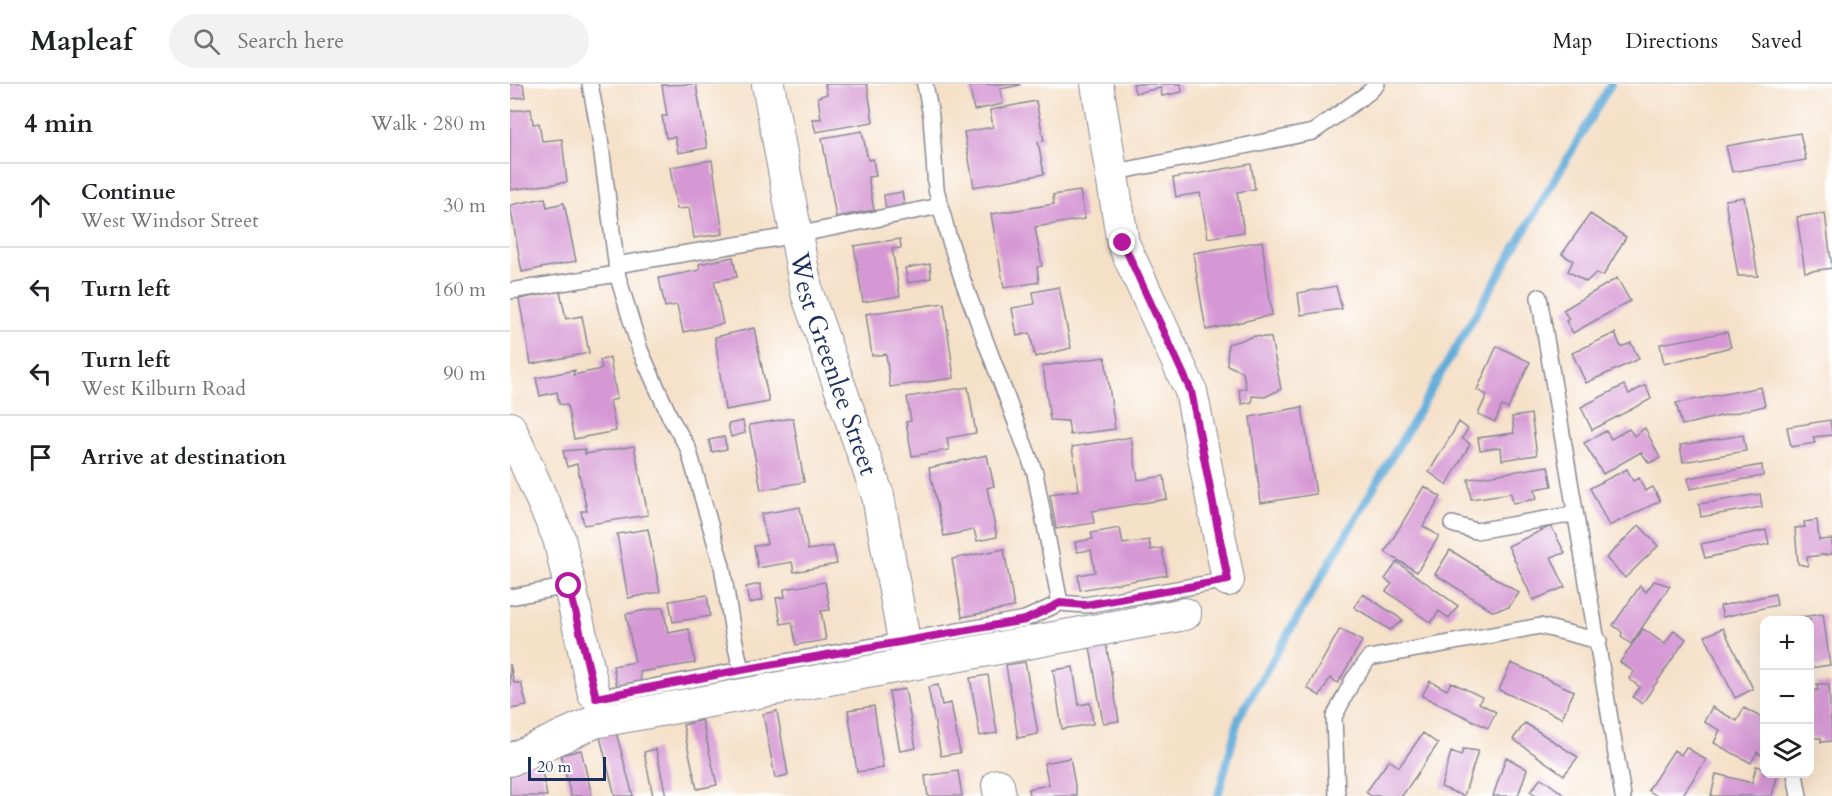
<!DOCTYPE html>
<meta charset="utf-8">
<style>
body{margin:0;font-family:Cardo,serif;background:#f2f2f2;color:#202124}
.controls{position:absolute;right:18px;bottom:18px;display:grid;overflow:hidden;border-radius:12px;box-shadow:0 6px 24px #0002}
.controls button{width:54px;height:54px;display:grid;place-items:center;padding:0;border:0;border-bottom:2px solid #e0e0e0;background:#fff;color:#202124;font:30px sans-serif}
.scale{position:absolute;left:18px;bottom:15px;width:78px;box-sizing:border-box;padding-left:6px;border:3px solid #1b2f5e;border-top:0;font-size:16px;line-height:21px;white-space:nowrap;color:#1b2f5e;-webkit-text-stroke:4px #fff;paint-order:stroke}
.stop{position:absolute;width:18px;height:18px;margin:-14px;border:4px solid #b5179e;border-radius:50%;background:#fff}
.stop.end{background:#b5179e;border-color:#fff;box-shadow:0 2px 6px #0008}
.list{margin:0;padding:0;list-style:none}
h2{display:flex;justify-content:space-between;align-items:center;height:78px;margin:0;padding:0 24px;font-size:26px}
h2 small{font-size:20px;font-weight:400;color:#757577}
.list li{display:grid;grid-template-columns:39px 1fr auto;gap:18px;align-items:center;box-sizing:border-box;height:84px;padding:0 24px;border-top:2px solid #e0e0e0}
.list b{display:block;font-size:22px;white-space:nowrap}
.list p{margin:0;font-size:20px;white-space:nowrap;color:#757577}
.list em{font-size:20px;font-style:normal;color:#757577}
.icon{flex:none;width:33px;height:33px;fill:none;stroke:currentColor;stroke-width:2;stroke-linecap:round;stroke-linejoin:round}
.map{position:relative;flex:none;width:1322px;height:712px;overflow:hidden}
header{display:flex;align-items:center;gap:36px;box-sizing:border-box;height:84px;padding:0 30px;background:#fff;border-bottom:2px solid #e0e0e0}
header strong{font-size:28px}
nav{display:flex;gap:33px;margin-inline-start:auto;font-size:21px}
.search{width:420px;height:54px;background:#f2f2f2;display:flex;align-items:center;gap:15px;box-sizing:border-box;padding:0 21px;border-radius:33px;color:#757577;font-size:22px}
main{display:flex}
aside{flex:1;background:#fff}
.map>svg:first-child{display:block}
.lines{fill:none;stroke-linecap:round;stroke-linejoin:round}
.stream{stroke:#62acda;stroke-width:8}
.building{fill:#d698d4}
.lane-casing{stroke:#888893;stroke-width:18}
.street-casing{stroke:#888893;stroke-width:34}
.lane{stroke:#fff;stroke-width:15}
.street{stroke:#fff;stroke-width:32}
.route{stroke:#b5179e;stroke-width:8}
.labels{text-anchor:middle;dominant-baseline:central;stroke-width:4.5;stroke-linejoin:round;paint-order:stroke}
.street-label{font-size:26px;fill:#1b2f5e;stroke:#fff}
</style>
<header>
<strong>Mapleaf</strong>
<div class="search"><svg class="icon" aria-label="search" viewBox="0 0 24 24"><circle cx="10" cy="10" r="6"/><path d="M15 15l6 6"/></svg>Search here</div>
<nav><a>Map</a><a>Directions</a><a>Saved</a></nav>
</header>
<main>
<aside>
<h2>4 min<small>Walk · 280 m</small></h2>
<ul class="list">
<li><svg class="icon" aria-label="ahead" viewBox="0 0 24 24"><path d="M12 20V5M6 11l6-6 6 6"/></svg><div><b>Continue</b><p>West Windsor Street</p></div><em>30 m</em></li>
<li><svg class="icon" aria-label="left" viewBox="0 0 24 24"><path d="M17 20v-9H6M10 6l-5 5 5 5"/></svg><div><b>Turn left</b></div><em>160 m</em></li>
<li><svg class="icon" aria-label="left" viewBox="0 0 24 24"><path d="M17 20v-9H6M10 6l-5 5 5 5"/></svg><div><b>Turn left</b><p>West Kilburn Road</p></div><em>90 m</em></li>
<li><svg class="icon" aria-label="arrive" viewBox="0 0 24 24"><path d="M6 21V4h12l-3 4 3 4H6"/></svg><div><b>Arrive at destination</b></div></li>
</ul>
</aside>
<div class="map">
<svg width="1322" height="712" viewBox="0 0 1322 712">
<rect width="100%" height="100%" fill="#fff"/>
<filter id="ink" filterUnits="userSpaceOnUse"><feTurbulence type="fractalNoise" baseFrequency=".0167" numOctaves="2"/><feDisplacementMap in="SourceGraphic" scale="12" xChannelSelector="R" yChannelSelector="G"/><feConvolveMatrix kernelMatrix="1 2 1 2 8 2 1 2 1" color-interpolation-filters="sRGB"/></filter>
<filter id="wash" filterUnits="userSpaceOnUse"><feTurbulence type="fractalNoise" baseFrequency=".008" numOctaves="4" result="noise"/><feDisplacementMap in="SourceGraphic" scale="24" xChannelSelector="R" yChannelSelector="G"/><feGaussianBlur stdDeviation="1.35" result="paint"/><feColorMatrix in="noise" values="0 0 0 0 0 0 0 0 0 0 0 0 0 0 0 0 0 1.4 0 .05"/><feComposite in="paint" operator="in"/></filter>
<g filter="url(#wash)">
<rect width="100%" height="100%" fill="#f5e0c8"/>
<g class="lines">
<!-- stream -->
<path class="stream" d="M708 712 729 633 1101 0"/>
</g>
<g id="blocks">
<!-- building -->
<path class="building" d="M0 0H13L15 13 0 15Z
M186 0 197 64 168 69 165 53 156 54 152 32H157L152 1Z
M315 0H357L363 38 306 48 302 35H311L308 13 317 10Z
M459 0H510V1L490 5 493 20 464 26Z
M623 0H671L672 8 652 12 651 4 625 9Z
M526 17 534 57 528 58 534 90 464 103 454 48 483 43 480 26Z
M21 25 23 40 29 39 32 57 52 55 57 98 0 106V27Z
M352 47 358 76 363 75 366 92 358 93 364 126 326 133 312 54Z
M1290 49 1296 76 1222 88 1216 62Z
M202 76 213 150 184 154 179 124 167 125 160 83Z
M741 80 745 105 727 108 734 148 698 154 690 109 666 113 663 94Z
M570 107 575 135 525 143 532 182 527 183 529 198 494 204 481 130 544 120 543 111Z
M392 108 395 125 376 128 374 111Z
M1234 113 1248 192H1228L1215 116Z
M35 114 37 123 54 119 66 177 12 188 0 121Z
M1315 129 1322 184 1295 188 1287 133Z
M1080 130 1116 153 1093 192 1086 189 1076 198 1058 187 1063 177 1052 170Z
M390 155 391 164 382 165 390 212 353 218 344 162Z
M752 157 762 231 696 246 683 169Z
M223 173 227 193 204 197 213 240 173 248 167 221 155 223 149 194 190 186 189 180Z
M420 180 421 194 398 199 395 184Z
M1107 194 1120 217 1063 249 1056 237 1059 235 1053 226Z
M826 202 832 225 791 231 788 209Z
M549 203 561 264 525 273 520 249 507 252 502 224 525 220 523 208Z
M50 207 56 235 72 232 79 269 21 280 9 215Z
M434 219 444 294 380 303 376 270 362 272 356 230Z
M244 244 259 318 215 326 205 253Z
M1217 248 1221 263 1154 280 1150 260Z
M1105 249 1111 263 1121 259 1129 275 1076 299 1062 269Z
M745 252 761 254 771 305 755 313 742 312V318L732 320 729 306 736 304 733 288 717 281 718 260Z
M987 262 1020 278 998 325 992 322 985 338 968 330 977 311 967 306Z
M595 273 605 345 560 351 558 337 540 336 533 282Z
M100 274 107 315 100 317 106 347 64 355 57 321 49 320 47 308 30 312 26 294 65 286 63 291 92 285 90 276Z
M1114 301 1119 310 1136 301 1141 315 1082 346 1071 323Z
M458 303 466 349 437 354 439 366 402 372 396 338 401 337 397 313Z
M1251 303 1255 322 1172 341 1166 319Z
M792 323 806 410 751 419 740 333Z
M1021 330 1027 371 992 376 991 363 970 366 968 354 1004 349 1002 333Z
M283 334 294 398 251 406 239 341Z
M1320 336 1322 351 1303 353 1305 359 1281 363 1277 343Z
M233 337 235 349 221 353 218 340Z
M949 338 958 345 952 354 960 360 937 401 919 388Z
M1135 344 1150 374 1139 379 1131 368 1093 390 1074 359 1096 347 1101 355 1119 345 1124 352Z
M1233 351 1236 367 1173 378 1170 361Z
M214 353 217 365 202 368 199 356Z
M621 353 628 396 654 392 657 415 582 427 584 439 546 445 540 410 569 406 562 363Z
M124 362 138 431 74 441 71 427H77L67 380 57 383 53 367 75 365V370Z
M477 371 484 402 477 404 487 453 467 457 464 446 434 452 419 384Z
M1252 381 1253 392 1180 405 1178 394Z
M1038 382 1042 402 1025 405 1027 415 1003 419 1001 409 961 415 958 395Z
M1117 385 1123 397 1129 394 1135 407 1143 403 1150 417 1099 442 1080 404Z
M914 402 931 413 913 442 929 452 907 488 875 468Z
M1250 410 1252 423 1191 433 1189 420Z
M290 423 298 466 323 462 327 480 284 488 282 478 248 484 244 462 257 460 251 430Z
M1307 436 1309 456 1322 455V470L1297 473 1298 482 1288 480 1285 444 1295 443 1294 438Z
M1129 441 1148 462 1115 494 1096 474Z
M1041 442 1055 469 1041 473 1055 503 1023 516 998 462Z
M610 444 613 460 639 456 641 466 652 464 657 491 570 506 568 491 585 488 581 466 567 468 565 458 583 455 581 449Z
M138 445 150 508 118 514 107 450Z
M1256 446 1259 460 1195 474 1191 460Z
M494 465 504 523 452 533 442 475Z
M940 466 1009 509 999 523 982 527 925 490Z
M887 478 948 522 939 534 929 527 921 539 876 507 882 500 875 495Z
M1144 497 1160 502 1121 560 1111 553 1112 548 1103 541 1130 502 1136 508Z
M315 498 320 526 311 527 316 556 286 561 282 538 271 540 266 514 275 513 274 505Z
M250 500 253 516 239 519 236 503Z
M853 510 893 536 880 546 844 523Z
M1265 510 1267 521 1213 533 1210 522Z
M197 511 200 532 163 538 159 517Z
M153 523 158 549 179 545 185 579 130 588 131 597 107 602 103 582 125 578 116 530Z
M1313 530 1320 581 1300 584V536L1275 535Z
M1213 544 1243 605 1225 614 1195 552Z
M830 545 852 557 828 599 820 594 810 612 797 604Z
M1133 545 1155 560 1164 546 1176 555 1132 620 1123 613 1130 603 1119 595 1124 588 1110 578Z
M596 559 609 637 593 639 580 563Z
M515 578 528 650 508 654 496 581Z
M1001 579 1064 607 1052 634 989 606Z
M0 580 4 599H11L17 622 0 625Z
M563 583 569 621 580 619 583 640 552 645 543 586Z
M478 591 487 649 470 652 460 594Z
M920 597 937 606 941 598 972 613 969 619 986 628 978 644 912 612Z
M1307 600H1319L1322 657 1311 658V654H1300V607L1308 606Z
M428 601 432 621 441 619 450 669 431 672 418 603Z
M395 605 406 664 390 667 379 608Z
M364 622 373 684 347 688 338 626Z
M1202 623 1227 637 1234 624 1254 635V673L1247 668 1241 679 1204 659 1210 646 1194 638Z
M267 627 278 691 265 694 253 630Z
M192 636 207 701 187 705 173 641Z
M1015 639 1068 673 1054 691 1003 655Z
M106 648 123 712H105L90 653Z
M913 649 928 660 892 712H861L856 708 879 676 889 683Z
M1176 663 1196 676 1172 712H1147L1138 706 1164 666 1171 671Z
M146 665 156 712H143L134 668Z
M953 665 968 667 954 712 931 703 941 668 951 672Z
M71 666 82 712H61L51 671Z
M996 673 1017 685 1008 712H983Z
M560 674 567 712H519L518 705 539 701 534 679Z
M30 677 37 712H0V684Z
M1246 682 1254 684V690H1268L1262 712H1201L1206 690 1242 699Z
M448 687 452 712H418L415 692Z
M1031 694 1056 712H1026L1020 708Z"/>
</g>
</g>
<g filter="url(#ink)">
<use href="#blocks" fill-opacity="0" stroke="#888893" stroke-width="1.5"/>
<g class="lines">
<!-- lane casing -->
<g class="lane-casing">
<path id="lane" d="M80 0 89 47 108 193 130 266 161 335 178 364 212 482 223 549 231 586
M415 0 421 32 426 105 438 151 453 197 525 389 550 519 575 521 718 496
M602 89 803 48 858 9 867 0
M106 181 286 151 430 122
M0 207 107 190
M1029 213 1113 712
M942 440 966 447 1065 430
M0 513 59 502
M84 610 86 614 231 586 515 535 550 519
M1285 690 1289 712
M827 712 824 633 843 596 859 574 1030 542 1089 557"/>
</g>
<!-- street casing -->
<g class="street-casing">
<g id="street">
<path id="s1" d="M258 0 297 209 368 412 394 557"/>
<path d="M587 0 613 159 681 307 718 496"/>
<path d="M0 344 49 454 84 610"/>
<path d="M0 676 84 638 675 530"/>
<path d="M488 701 490 712"/>
</g>
</g>
<!-- lane -->
<use href="#lane" class="lane"/>
<!-- street -->
<use href="#street" class="street"/>
</g>
</g>
<g class="lines" filter="url(#ink)">
<!-- route -->
<path class="route" d="M59 502 86 614 231 586 515 536 550 519 575 521 718 496 681 307 613 159"/>
</g>
<g class="labels">
<!-- street labels -->
<g class="street-label">
<text stroke="none"><textPath href="#s1" startOffset="288">West Greenlee Street</textPath></text>
</g>
</g>
</svg>
<div class="controls">
<button>+</button>
<button>−</button>
<button><svg class="icon" aria-label="layers" viewBox="0 0 24 24"><path d="M12 4l9 5-9 5-9-5zM3 14l9 5 9-5"/></svg></button>
</div>
<div class="scale">20 m</div>
<div class="stop" style="left:59px;top:502px"></div>
<div class="stop end" style="left:613px;top:159px"></div>
</div>
</main>
